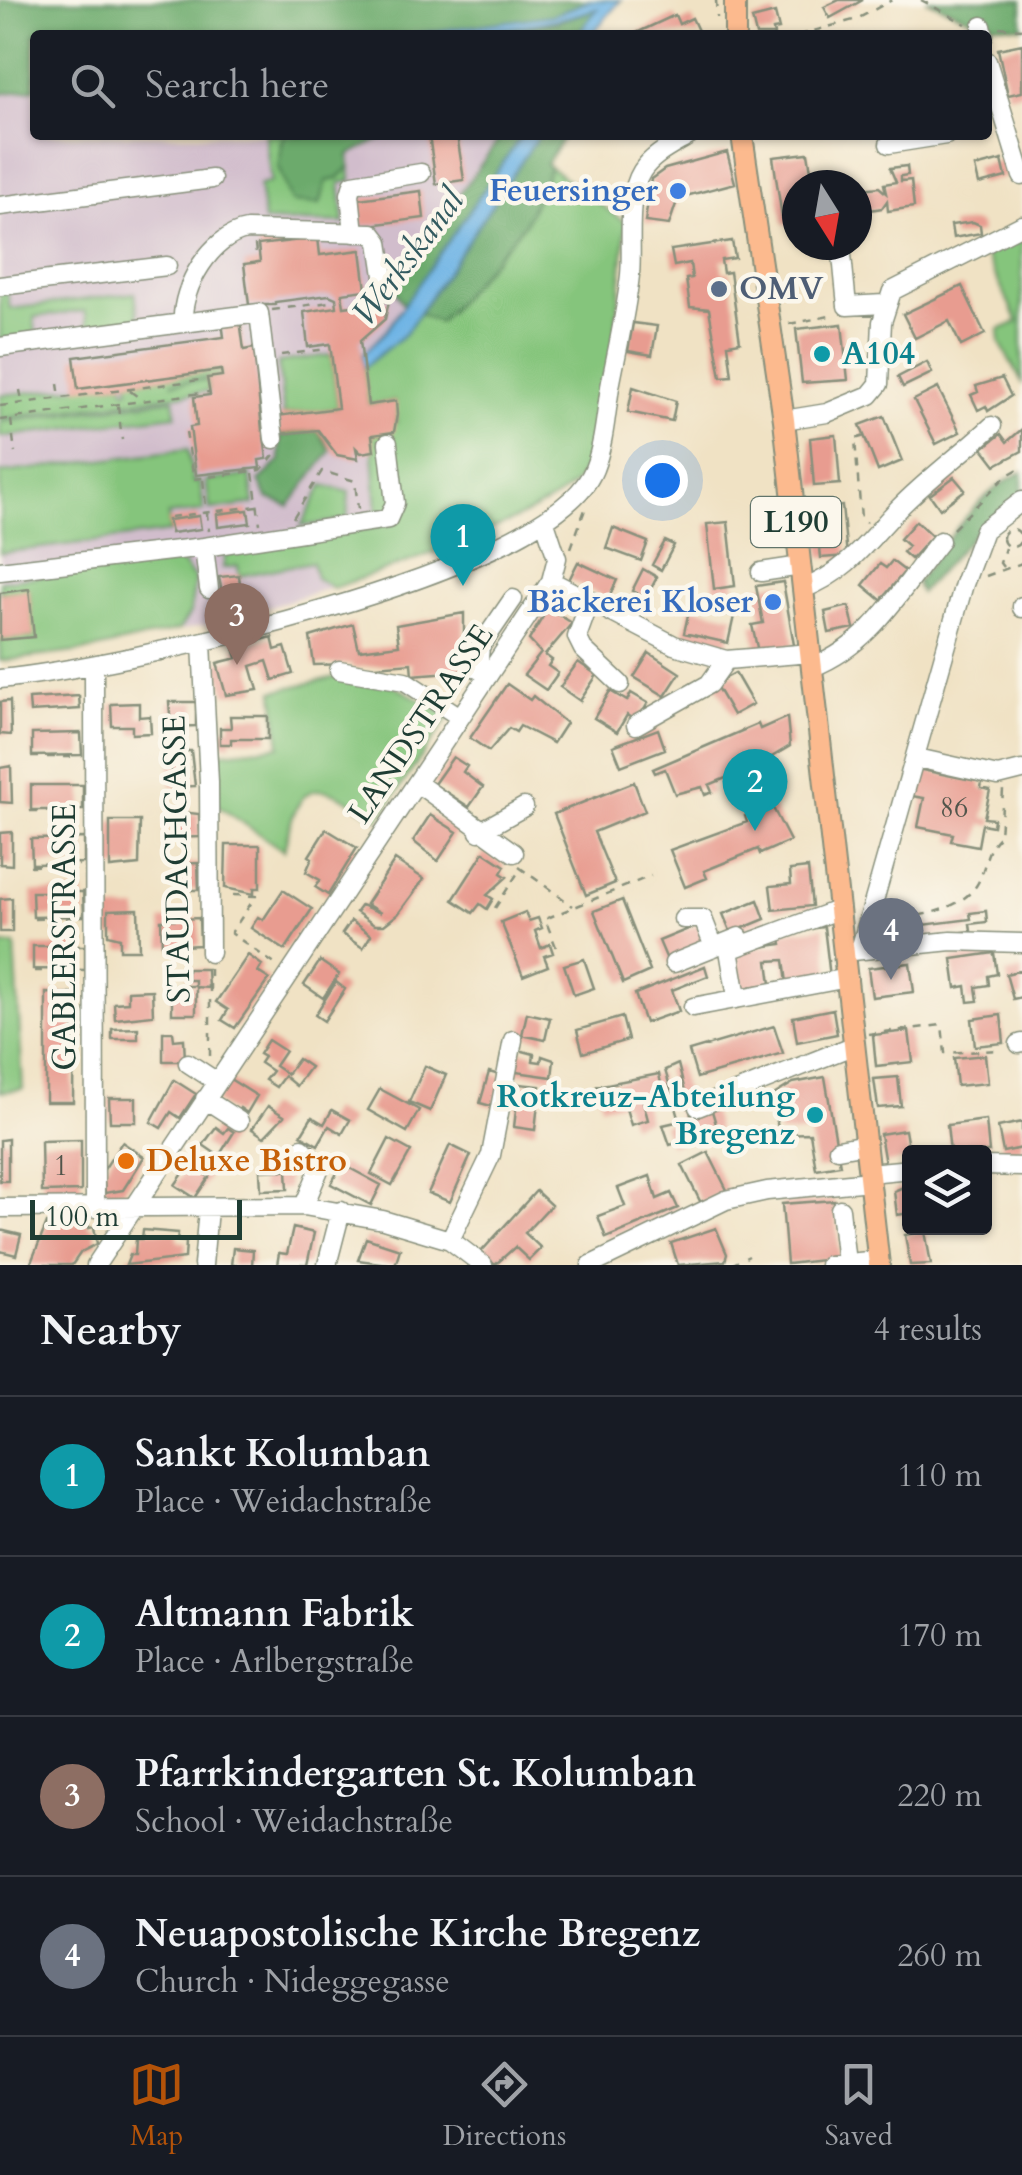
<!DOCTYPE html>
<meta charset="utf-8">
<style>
body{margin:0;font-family:Cardo,serif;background:#20242c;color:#f1f3f6}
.controls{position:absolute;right:30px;bottom:30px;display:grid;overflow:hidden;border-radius:10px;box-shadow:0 2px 8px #0004}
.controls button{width:90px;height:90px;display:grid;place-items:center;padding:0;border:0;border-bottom:2px solid #363941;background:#171b24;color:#f1f3f6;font:50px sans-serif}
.compass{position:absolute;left:782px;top:170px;width:90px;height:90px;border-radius:50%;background:#171b24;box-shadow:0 2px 8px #0004;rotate:169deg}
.scale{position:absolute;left:30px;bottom:25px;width:212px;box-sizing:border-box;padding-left:10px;border:5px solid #1f3d34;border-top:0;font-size:28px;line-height:35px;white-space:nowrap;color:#1f3d34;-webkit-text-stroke:8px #fbf7ec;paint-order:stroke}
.you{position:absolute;left:662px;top:480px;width:35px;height:35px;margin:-25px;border:8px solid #fff;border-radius:50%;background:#1a73e8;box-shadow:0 0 0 15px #1a73e833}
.badge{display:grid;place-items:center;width:65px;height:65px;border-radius:50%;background:#b45309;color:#fff;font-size:32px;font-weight:700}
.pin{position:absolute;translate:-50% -82px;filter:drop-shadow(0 2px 5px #0008)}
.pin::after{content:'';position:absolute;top:52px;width:35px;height:30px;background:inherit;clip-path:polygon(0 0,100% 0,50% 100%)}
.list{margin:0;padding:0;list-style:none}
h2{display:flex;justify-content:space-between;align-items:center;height:130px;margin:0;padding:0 40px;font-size:42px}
h2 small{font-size:32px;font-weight:400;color:#9ea1a6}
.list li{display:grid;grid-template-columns:65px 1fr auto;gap:30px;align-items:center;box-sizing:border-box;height:160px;padding:0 40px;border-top:2px solid #363941}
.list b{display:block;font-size:38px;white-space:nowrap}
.list p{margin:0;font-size:32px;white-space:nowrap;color:#9ea1a6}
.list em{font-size:32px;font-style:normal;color:#9ea1a6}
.icon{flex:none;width:55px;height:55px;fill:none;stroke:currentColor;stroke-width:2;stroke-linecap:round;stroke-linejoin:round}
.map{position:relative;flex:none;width:1022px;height:1265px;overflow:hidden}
.search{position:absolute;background:#171b24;box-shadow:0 2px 8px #0004;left:30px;right:30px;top:30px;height:110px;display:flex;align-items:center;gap:25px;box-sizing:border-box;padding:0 35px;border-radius:10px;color:#9ea1a6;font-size:38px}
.sheet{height:770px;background:#171b24}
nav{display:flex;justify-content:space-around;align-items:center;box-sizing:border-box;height:140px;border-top:2px solid #363941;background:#171b24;font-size:28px;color:#9ea1a6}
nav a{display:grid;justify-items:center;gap:5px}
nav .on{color:#b45309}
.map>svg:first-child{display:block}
.industrial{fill:#d1bdcc}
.green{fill:#85c57c;stroke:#528158;stroke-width:2.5}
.forest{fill:#6caa6c;stroke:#467450;stroke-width:2.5}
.water{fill:#6eb4e5;stroke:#46788c;stroke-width:2.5}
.building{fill:#e89c90}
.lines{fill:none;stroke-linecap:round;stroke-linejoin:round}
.minor-casing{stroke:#88907c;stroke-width:21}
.major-casing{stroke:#88907c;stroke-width:24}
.path{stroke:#88907c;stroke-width:2.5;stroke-dasharray:8 8;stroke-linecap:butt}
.minor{stroke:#fff;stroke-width:18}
.major{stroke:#fcba8e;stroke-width:20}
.shop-dot{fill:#3f7fe0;stroke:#fbf7ec;stroke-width:4}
.service-dot{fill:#5c6f8a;stroke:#fbf7ec;stroke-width:4}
.culture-dot{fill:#0f9aa8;stroke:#fbf7ec;stroke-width:4}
.food-dot{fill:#e8710a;stroke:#fbf7ec;stroke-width:4}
.labels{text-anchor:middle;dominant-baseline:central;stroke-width:9;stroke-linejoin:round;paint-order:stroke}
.number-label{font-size:28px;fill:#51554b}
.shield{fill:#fbf7ec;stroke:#61756b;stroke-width:2.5}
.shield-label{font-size:30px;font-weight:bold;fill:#1f3d34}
.shop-label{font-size:32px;font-weight:bold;fill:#366cbe;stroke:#fbf7ec;text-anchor:end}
.service-label{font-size:32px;font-weight:bold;fill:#4e5e75;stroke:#fbf7ec;text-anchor:start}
.culture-label{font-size:32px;font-weight:bold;fill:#0d838f;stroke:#fbf7ec;text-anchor:start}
.street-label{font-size:32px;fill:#1f3d34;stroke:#fbf7ec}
.food-label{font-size:32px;font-weight:bold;fill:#c56008;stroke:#fbf7ec;text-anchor:start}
.water-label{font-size:35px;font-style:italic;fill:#335b60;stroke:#fbf7ec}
</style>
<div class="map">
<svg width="1022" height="1265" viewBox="0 0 1022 1265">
<rect width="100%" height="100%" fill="#fbf7ec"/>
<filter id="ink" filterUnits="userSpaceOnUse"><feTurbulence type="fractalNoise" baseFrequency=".01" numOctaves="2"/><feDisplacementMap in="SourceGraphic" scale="20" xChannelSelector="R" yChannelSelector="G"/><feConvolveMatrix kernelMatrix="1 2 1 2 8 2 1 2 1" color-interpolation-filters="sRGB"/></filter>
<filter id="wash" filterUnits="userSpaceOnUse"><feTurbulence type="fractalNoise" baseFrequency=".0048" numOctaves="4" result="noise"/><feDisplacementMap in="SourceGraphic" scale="40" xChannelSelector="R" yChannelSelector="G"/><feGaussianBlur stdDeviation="2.25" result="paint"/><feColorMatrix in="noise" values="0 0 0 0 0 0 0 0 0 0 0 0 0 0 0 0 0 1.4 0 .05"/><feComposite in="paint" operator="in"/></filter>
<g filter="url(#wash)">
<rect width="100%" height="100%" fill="#f0e2c4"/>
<!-- industrial -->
<path class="industrial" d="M35 73V135H502L393 287 404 304 420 315 484 530 384 571 216 623 92 650 0 661V79Z"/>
<!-- green -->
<path class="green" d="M265 135H284L280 144 327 181 338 179 350 166 351 181 340 183 344 223 264 221 259 185 271 182Z
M550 167 626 223C621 278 611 448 573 485 536 520 386 570 333 588L316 578 312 562 239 576 238 566 223 568 225 555 233 551 395 523 401 514 402 501 389 511 370 513 377 511 372 435 397 422 395 401 368 405 363 368 405 334 419 314 440 322 525 223Z
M1018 231 1022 240V382L1000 343 999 330 1018 322 984 252Z
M7 291 10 309 135 293 139 322 88 328 85 311 34 317 36 336 0 340V292Z
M331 355 338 408 284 415 278 362Z
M221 370 222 376 171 383 207 380 209 391 0 419V395L123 383 125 390 130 389 128 382Z
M174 399 176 415 0 437V422Z
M188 449 193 482H200L204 511 168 515 170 532 0 553V473Z
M250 475 254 504 210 510 206 481Z
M323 485 349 492 347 520 301 526Z
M170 560 182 563 195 579 190 613 179 630 92 650 0 661V640L33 637 29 590 0 593V581Z
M336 677 388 683 450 715 378 820C320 779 299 772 284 851L214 803 215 753 280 746 274 691Z
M0 945H15L23 1089 0 1092Z"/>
<!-- forest -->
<path class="forest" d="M0 0H591L554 15 408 35H35V89L0 94Z
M926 0H1022V27L982 23Z
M599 8 577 35H462L557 22Z
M284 135H389L349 155 350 166 338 179 327 181 320 204 291 202 278 167Z
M502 135H522L404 305 393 287Z
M539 135H565L546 164 550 167 525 223 439 322 419 314Z
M318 430 331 451 289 506 267 498 259 481 280 461V435Z
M1022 472V497L977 531 920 593 916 583C943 545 979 491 1022 472Z"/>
<!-- water -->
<path class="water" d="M591 0H621L591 35H577L597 9C535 28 473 35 408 35L554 15Z
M522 135H539L405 334 363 368 362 355 386 331Z"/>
<g id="blocks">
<!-- building -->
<path class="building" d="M839 0H863L830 18 824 7Z
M775 13 779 29 773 30 774 35H756L752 19Z
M675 15 679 24 692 18 700 35H632Z
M1022 44V92L1008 95 998 49Z
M429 135H457L464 180 436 184Z
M727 152 735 183 678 198 669 225 645 222 651 179 665 169Z
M808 153 812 177H807L808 185H797V222L783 224 773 157Z
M1002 160 1006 177 979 184 975 167Z
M907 166 908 175 901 176V181L911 180 914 207 888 211 887 201 882 208 864 211 861 189 879 187 886 193 884 184 896 182 890 168Z
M421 191 424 218 362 226 358 199Z
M973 222 980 225 981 233 953 238 951 225Z
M318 238 320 255 361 250 366 290 342 293 344 307 389 301 385 319 360 341 368 405 396 401 397 415 394 432 372 435 374 451 361 453 356 448 358 459 337 455 318 430 264 436 267 459 259 460 260 468 196 475 190 427 197 426 194 397 210 395 207 378 222 376 221 370 78 389 74 357 224 337 222 322 240 320 244 350 254 348 262 430 279 428 277 416 338 408 330 344 308 347 304 312 337 307 336 298 329 295 275 302V305H249L244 264 260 262 258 245Z
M732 241 735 258 721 260 723 273 730 272 740 342 728 344 732 376 721 377 709 309 690 307 686 279 692 278 690 263 674 266 671 250Z
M962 286 985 334 961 346 949 321 915 338 903 314Z
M633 323 657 326 652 355 628 351Z
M842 324 848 380 802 383 796 329Z
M927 362 932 373 903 387 898 377Z
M1002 378 1011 396 988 411 986 406 978 410 971 395 978 392 976 386Z
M633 387 676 401 672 421 628 412Z
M938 388 960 432 936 444 914 400Z
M884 416 902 461 878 471 860 425Z
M1022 429V451L996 465 983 448 1001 434 1007 442Z
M836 435 840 484 814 486 810 438Z
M954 477 965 490 940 509 930 495Z
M842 506 847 556 821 558 816 508Z
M248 510 250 523 218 527 217 514Z
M199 516 201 529 171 533 168 520Z
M916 521 932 536 911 559 903 552 908 546 900 539Z
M728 522 735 586 714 589 707 524Z
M613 528 648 542 641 561 606 548Z
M665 541 674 545 661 570 652 565Z
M892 561 905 571 881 600 863 585 880 564 886 568Z
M578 562 617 580 608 599 569 580Z
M643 569 657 577 646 598 632 591Z
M239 575 241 593 224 602 219 577Z
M783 582 794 645 758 652 752 625 763 623 756 586Z
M29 589 34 637 0 640V593Z
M690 606 734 616 728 643 684 633Z
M849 606 854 628 829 633 825 612Z
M548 608 572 623 545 655 552 660 548 666 558 673 546 690 524 675 541 653 529 640Z
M464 613V671L412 675 411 663 352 668 351 664 314 665 310 637 353 624 359 650 399 645 396 625Z
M272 637 275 650 285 647 293 674 273 680 267 661 251 666 258 690 226 695 217 663 237 658 234 648Z
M649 653 680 673 665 696 634 677Z
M578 662 597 675 580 701 560 687Z
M735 673 753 704 733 715 715 684Z
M507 684 530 700 533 696 566 723 553 743 520 726 516 732 509 728 489 751 470 738Z
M610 691 627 701 631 693 648 703 637 722 627 715 617 732 594 718Z
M79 696 80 709 30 712 29 699Z
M10 701 11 735 0 734V702Z
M169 702H196V726L171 727Z
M139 703V717L150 716 151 733 132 734V726H112L111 704Z
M230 716H268V739H231V744H220V728H231Z
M787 717 790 746 765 761 768 769 763 771 759 764 709 785 712 792 705 795 702 787 675 794 665 769 655 773 653 769 758 724 760 729Z
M658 729 665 749 621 766 613 746Z
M81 733 82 755 32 756V734Z
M171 751H191L195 786 171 787Z
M453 757 467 766 463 772 483 787 469 807 434 784Z
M11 766 12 803 0 802V768Z
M917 769 982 782 981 788 990 790 984 818 994 819 993 826 982 824 978 846 951 841 953 834 918 827 924 798 912 796Z
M634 782 645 811 594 832 615 883 586 895 554 814Z
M31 785H83V810H31Z
M757 795 762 808 771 804 790 841 760 854 758 849 704 871 707 878 685 887 670 850 747 822 745 816 750 814 745 800Z
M172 811 199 814 200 837 172 838Z
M430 815 457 832 438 861 413 841Z
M110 821H140L139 865 110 868Z
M326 829 357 848 328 895 315 887 320 880 306 872 312 858 309 856Z
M12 832V865L0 864V833Z
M84 838V863L32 864 31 839Z
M226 845H260V888H254V894L225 888Z
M484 852 505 866 501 873 507 877 487 895 493 899 487 909 480 904 473 913 453 900Z
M395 860 424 879 398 914 384 925H374L356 912 361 905 381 913 366 904Z
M198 863 199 890H177L176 864Z
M808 868 812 906 773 910 770 886 791 884 790 870Z
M283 890 312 909 285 950 251 928 258 917 263 920Z
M32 892H83L84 916 33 917Z
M12 898V932H0V899Z
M622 900 650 971 623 983 594 911Z
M758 900 765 919 731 933 723 914Z
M138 909 139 950H120V938L108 935V910Z
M986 911 987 922 970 924 971 931 876 943 875 931 971 919 970 913Z
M525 912 529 921 538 918 542 928 535 931 541 948 550 944 553 953 544 956 548 966 523 976 501 922Z
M199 918 200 945 162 947 161 920Z
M351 921 371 935 363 948 342 934Z
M698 925 706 946 668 962 659 941Z
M824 927 830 977 787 983 784 960 768 961 771 984 742 988 737 950 782 944 780 932Z
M33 946H85V970L33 969Z
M994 953 997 974 988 976 989 985 976 987 978 1001 968 1002 966 986 956 988 952 959Z
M248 955 262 965 258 972 269 979 235 1028 222 1020 228 1010 216 1002Z
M584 959 594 988 574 995 564 965Z
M320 961 339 974 323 998 304 985Z
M910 963 914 992 872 997 868 968Z
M705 966 708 976 672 990 679 1011 645 1023 635 994Z
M187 969H207L208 988 196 987V1014H172V986H195V980H187Z
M1022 970V997L1013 999 1006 974Z
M336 982 345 989 324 1021 315 1015Z
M152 990 153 1015 115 1019 114 1003 128 1002V991Z
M46 993 74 994 73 1102H46Z
M833 1009 837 1034 797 1042 793 1017Z
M527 1013 550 1018 545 1040 522 1035Z
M1001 1015 1004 1043 975 1046 972 1019Z
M622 1017 628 1040 583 1053 577 1030Z
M774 1026 783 1053 697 1078 689 1051Z
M138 1028V1039H112V1029Z
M909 1031 913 1062 876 1066 873 1035Z
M163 1032H173L174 1040 184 1039 185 1061H163Z
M268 1040 285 1051 275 1066 287 1074 298 1059 310 1067 296 1086 284 1076 276 1087 265 1080 272 1071 260 1063 264 1057 259 1054Z
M519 1050 534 1054 533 1061 541 1062 542 1056 554 1060 552 1077 516 1072Z
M985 1055 988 1083 957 1086 954 1058Z
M678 1064 691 1115 712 1111 718 1131 670 1145 663 1125 680 1121 665 1070Z
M425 1066 446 1075 430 1111 409 1102Z
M489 1072 503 1076 495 1107 480 1103Z
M659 1074 663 1093 642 1097 648 1120 631 1125 624 1102 601 1106 597 1086Z
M825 1077 840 1165 816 1169 810 1133 779 1134 772 1096 793 1083Z
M898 1077 901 1106 878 1108 874 1079Z
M230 1079 257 1096 247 1113 240 1108 235 1115 216 1102Z
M174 1080 196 1094 180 1118 171 1112 161 1128 151 1122Z
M519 1084 540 1086 535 1130 514 1127Z
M380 1089 419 1110 407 1132 368 1110Z
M109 1098H136V1122H110Z
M268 1106 284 1116 264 1137 252 1129Z
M332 1110 350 1120 342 1134 329 1126 318 1145 301 1135 312 1117 324 1124Z
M986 1120 989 1152H950L947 1125Z
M1022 1122V1148L1003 1152 998 1127Z
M216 1127 224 1133 228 1128 234 1132 219 1156 203 1145Z
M905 1130 910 1159 885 1164 880 1134Z
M8 1139V1181H0V1140Z
M389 1139 411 1151 392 1185 371 1174Z
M81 1140V1191L42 1192 41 1141Z
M122 1142 144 1157 123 1190 105 1193 103 1171Z
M450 1145 471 1155 450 1202 428 1193Z
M708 1152 727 1190 701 1203 682 1165Z
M190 1164 209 1177 195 1198 175 1185Z
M342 1164 381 1185 371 1205 331 1184Z
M287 1170 288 1189 261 1190 260 1171Z
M650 1176 657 1199 671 1193 678 1208 606 1238 598 1216 625 1206 618 1188Z
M910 1184V1213L897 1215 894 1191Z
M536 1191 551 1205 525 1233 541 1248 529 1260 515 1247 495 1265 481 1252Z
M834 1200 840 1258 787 1264 782 1204Z
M88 1221 89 1228 94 1227 97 1244 81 1252 72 1265H30L47 1223Z
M293 1228 314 1233 307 1265H277L279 1253 287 1254Z
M716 1228 727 1254 725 1261 678 1265 671 1243Z
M0 1230 21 1235 16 1255 0 1251Z
M143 1230 178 1233 177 1241 186 1242 185 1258 126 1265 130 1255H135L136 1239H142Z
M925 1231 931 1264 910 1265 905 1235Z
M366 1238 400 1249 395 1265 358 1260Z
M233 1248 253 1250 252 1265H231Z"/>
</g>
</g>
<g filter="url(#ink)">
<use href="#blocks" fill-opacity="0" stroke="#88907c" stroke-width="2.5"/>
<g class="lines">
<!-- minor casing -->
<g class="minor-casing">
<path id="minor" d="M982 26 984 35
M987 61 1022 176
M889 144 946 135
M0 206 212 179
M354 233 350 194 353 184 421 173
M841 245 847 306 884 304
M0 286 167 266
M183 322C181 287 211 236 247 230L372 233 379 242 386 289
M0 347 259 313 274 439
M784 420 827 413 870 395 879 384 882 322 892 291 1022 225
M204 547 388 519 395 503 388 443
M0 571 204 547 209 589
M761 572 801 566
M551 581 674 645 726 660 811 653
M803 589C847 572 867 542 898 509 927 479 962 454 992 426
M590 601 577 637 583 649 620 684
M1022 608V606
M202 643 209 782 210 953
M94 667 95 1208
M813 667C872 644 902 588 940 541
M339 670 405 681 460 717
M488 676 478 669 480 647 513 599
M0 679C112 668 553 575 594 469 604 444 606 413 610 387 617 350 626 313 630 275 633 244 625 198 642 171 653 154 674 145 690 135
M636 725 709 684 726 660
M917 758 998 776 1022 770
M417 783 514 853
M479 832 524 807
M683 919H703L714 947
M860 950 964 584 984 530 1022 501
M853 951 951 941 1022 943
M674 963 739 937
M737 997 729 950 840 909
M693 1007 848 978
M1019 1044 1022 1043
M188 1063 217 1082
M205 1099 239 1121
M698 1107 855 1045
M302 1148 320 1167 304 1206
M838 1149 866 1144
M984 1166 1022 1167
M869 1173 910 1169
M0 1208 304 1206 383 1220 450 1240 483 1265
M840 1209 846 1263
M450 1240 491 1155 513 1040
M96 1265 551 581 557 558 545 522
M203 1265 208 1209
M327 1265 341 1211
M591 1265 726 1200 767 1191 870 1181
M829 1265 878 1260"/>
</g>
<!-- major casing -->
<g class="major-casing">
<path id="major" d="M735 35V0
M742 135 784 420 879 1265"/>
</g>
<!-- path -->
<path class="path" d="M716 0 717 18
M921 0 966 24
M999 27 1022 29
M799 35 857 19 892 0
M255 245 257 263
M272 310 330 302
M789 324 835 315
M281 355 327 349
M58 384 60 397
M20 390 22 402
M130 391 144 401
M0 406 207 379
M118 406 122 440
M0 420 209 392
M11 420 15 453
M186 432 194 479 261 470 274 455
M865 436 855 439 861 519 866 523
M253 473 260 524
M203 480 209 531
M170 517 257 506
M293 518 322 471 355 481 358 509
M953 529 1006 476 1022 467
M1003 538a9 9 0 1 1 18 0a9 9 0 1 1-18 0Z
M571 548 587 504
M1003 567 1000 563 1005 548
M986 576 1022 563
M31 757H79
M30 811H78
M30 866 79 865
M519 867 573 906
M233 895 256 896 231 933 276 965
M495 908 521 868
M34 919 77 918
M887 919C915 918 959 911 976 886 987 869 983 851 1000 836L1003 790
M556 947 545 919 651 876
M34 971H77
M868 1034 942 1025 945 1053 1001 1050
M210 1056V969
M731 1265 749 1256"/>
<!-- minor -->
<use href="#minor" class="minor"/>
<!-- major -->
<use href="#major" class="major"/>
</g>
</g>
<!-- markers -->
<g class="shop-dot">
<circle cx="678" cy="191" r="10"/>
<circle cx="773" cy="602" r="10"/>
</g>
<circle class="service-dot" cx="719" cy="289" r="10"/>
<g class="culture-dot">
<circle cx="822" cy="354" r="10"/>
<circle cx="815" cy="1115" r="10"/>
</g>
<circle class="food-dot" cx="126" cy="1161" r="10"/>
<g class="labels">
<!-- number labels -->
<g class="number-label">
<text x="954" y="808">86</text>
<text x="61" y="1166">1</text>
</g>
<!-- shield labels -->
<rect class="shield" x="751" y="497" width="90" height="50" rx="8"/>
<g class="shield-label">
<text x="796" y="522">L190</text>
</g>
<!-- shop labels -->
<g class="shop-label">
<text x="658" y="191">Feuersinger</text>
<text x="753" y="602">Bäckerei Kloser</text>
</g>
<!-- service labels -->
<g class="service-label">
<text x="739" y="289">OMV</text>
</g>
<!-- culture labels -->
<g class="culture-label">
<text x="842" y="354">A104</text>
<text x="795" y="1097" text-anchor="end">Rotkreuz-Abteilung<tspan x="795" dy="37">Bregenz</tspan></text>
</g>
<!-- street labels -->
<g class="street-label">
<text transform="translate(421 724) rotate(-56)">LANDSTRASSE</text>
<text transform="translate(177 859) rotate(-91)">STAUDACHGASSE</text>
<text transform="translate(65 937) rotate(-90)">GABLERSTRASSE</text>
</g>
<!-- food labels -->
<g class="food-label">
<text x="146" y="1161">Deluxe Bistro</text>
</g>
<!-- water labels -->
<g class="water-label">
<text transform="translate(408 257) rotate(-53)">Werkskanal</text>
</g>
</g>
</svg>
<div class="controls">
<button><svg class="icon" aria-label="layers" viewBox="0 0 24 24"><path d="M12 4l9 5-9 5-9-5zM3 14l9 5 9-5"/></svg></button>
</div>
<svg class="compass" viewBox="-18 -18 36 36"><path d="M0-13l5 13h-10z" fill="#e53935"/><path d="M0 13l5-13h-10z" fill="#9ea1a6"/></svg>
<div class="scale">100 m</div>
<div class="you"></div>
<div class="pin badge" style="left:463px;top:586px;background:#0f9aa8">1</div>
<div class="pin badge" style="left:755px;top:831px;background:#0f9aa8">2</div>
<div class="pin badge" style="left:237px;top:665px;background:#8d6e63">3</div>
<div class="pin badge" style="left:891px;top:980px;background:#6b7280">4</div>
<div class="search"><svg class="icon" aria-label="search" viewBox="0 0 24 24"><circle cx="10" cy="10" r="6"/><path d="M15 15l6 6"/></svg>Search here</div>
</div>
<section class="sheet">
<h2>Nearby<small>4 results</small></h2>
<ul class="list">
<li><span class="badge" style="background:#0f9aa8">1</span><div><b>Sankt Kolumban</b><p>Place · Weidachstraße</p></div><em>110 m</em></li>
<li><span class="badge" style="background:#0f9aa8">2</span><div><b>Altmann Fabrik</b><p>Place · Arlbergstraße</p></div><em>170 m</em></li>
<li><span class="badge" style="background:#8d6e63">3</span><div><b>Pfarrkindergarten St. Kolumban</b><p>School · Weidachstraße</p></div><em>220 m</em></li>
<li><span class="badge" style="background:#6b7280">4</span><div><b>Neuapostolische Kirche Bregenz</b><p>Church · Nideggegasse</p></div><em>260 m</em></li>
</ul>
</section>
<nav>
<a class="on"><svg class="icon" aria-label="map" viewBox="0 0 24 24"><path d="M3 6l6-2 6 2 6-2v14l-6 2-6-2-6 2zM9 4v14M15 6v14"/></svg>Map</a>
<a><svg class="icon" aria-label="directions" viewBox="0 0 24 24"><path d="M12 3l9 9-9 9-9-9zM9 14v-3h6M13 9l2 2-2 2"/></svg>Directions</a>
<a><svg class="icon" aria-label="saved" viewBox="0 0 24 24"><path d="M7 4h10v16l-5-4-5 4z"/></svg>Saved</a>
</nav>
